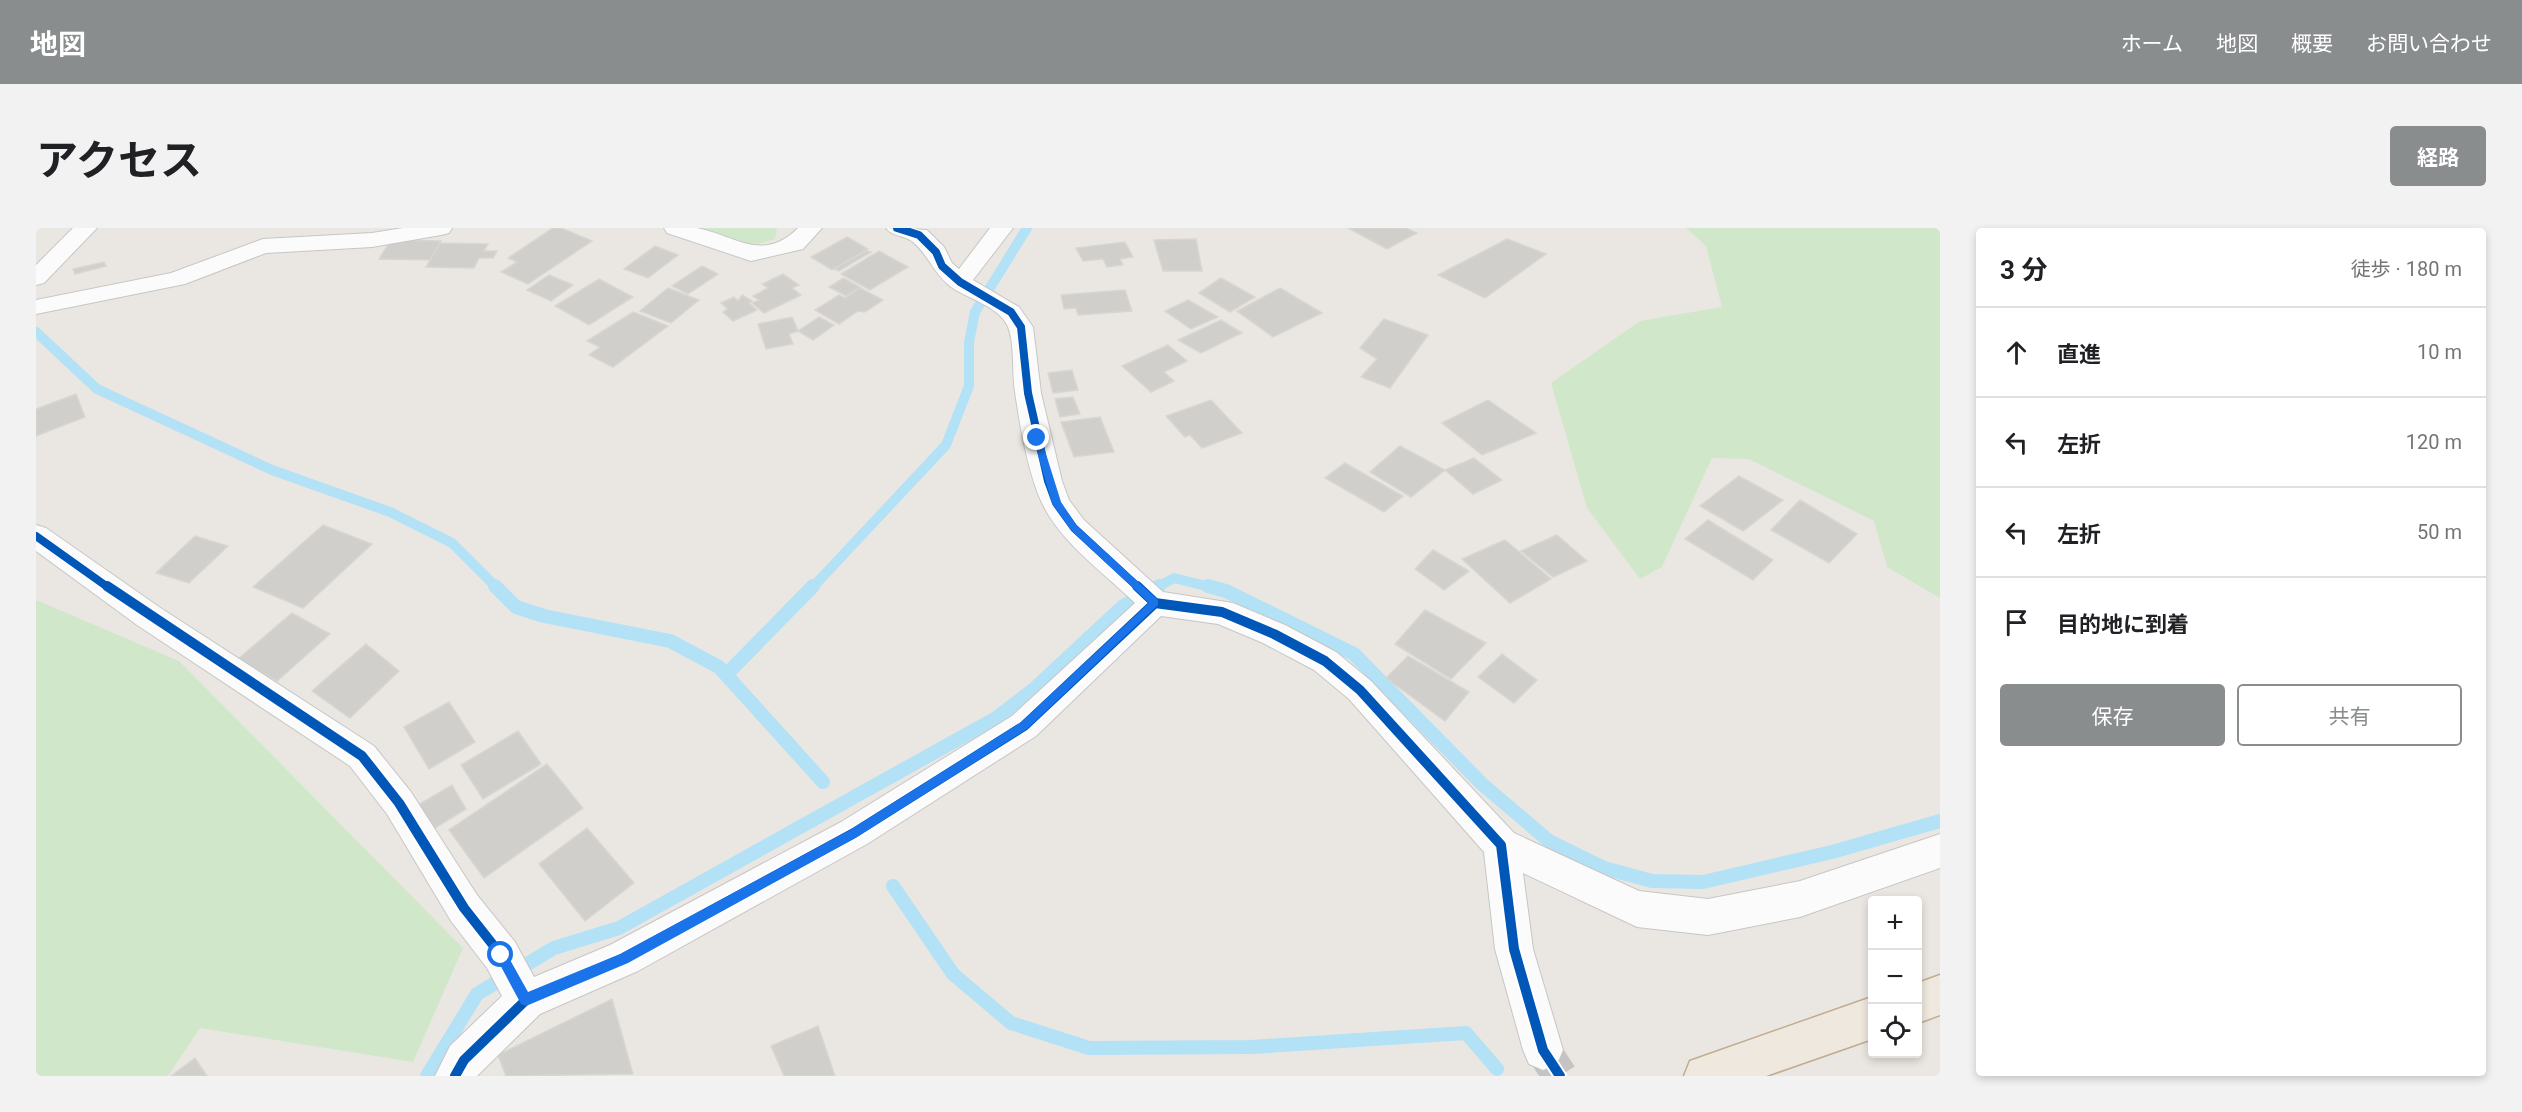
<!DOCTYPE html>
<html lang="ja">
<meta charset="utf-8">
<style>
body{margin:0;font-family:Roboto,"Noto Sans JP",sans-serif;background:#f2f2f2;color:#202124}
.controls{position:absolute;right:18px;bottom:18px;display:grid;overflow:hidden;border-radius:6px;box-shadow:0 3px 9px #0003}
.controls button{width:54px;height:54px;display:grid;place-items:center;padding:0;border:0;border-bottom:2px solid #e0e0e0;background:#fff;color:#202124;font:30px sans-serif}
.stop{position:absolute;width:18px;height:18px;margin:-14px;border:4px solid #1a73e8;border-radius:50%;background:#fff}
.stop.end{background:#1a73e8;border-color:#fff;box-shadow:0 2px 6px #0008}
.list{margin:0;padding:0;list-style:none}
h2{display:flex;justify-content:space-between;align-items:center;height:78px;margin:0;padding:0 24px;font-size:26px}
h2 small{font-size:20px;font-weight:400;color:#757577}
.list li{display:grid;grid-template-columns:39px 1fr auto;gap:18px;align-items:center;box-sizing:border-box;height:90px;padding:0 24px;border-top:2px solid #e0e0e0}
.list b{display:block;font-size:22px;white-space:nowrap}
.list em{font-size:20px;font-style:normal;color:#757577}
.actions{display:flex;gap:12px;padding:18px 24px}
.actions a{flex:1;padding:14px 0;border:2px solid #8a8d8e;border-radius:6px;text-align:center;font-size:21px;color:#8a8d8e}
.actions .main{background:#8a8d8e;color:#fff}
.icon{flex:none;width:33px;height:33px;fill:none;stroke:currentColor;stroke-width:2;stroke-linecap:round;stroke-linejoin:round}
.map{position:relative;flex:none;width:1904px;height:848px;overflow:hidden;border-radius:6px}
header{display:flex;align-items:center;gap:36px;box-sizing:border-box;height:84px;padding:0 30px;background:#8a8d8e;color:#fff}
header strong{font-size:28px}
nav{display:flex;gap:33px;margin-inline-start:auto;font-size:21px}
.intro{display:flex;align-items:center;justify-content:space-between;box-sizing:border-box;height:144px;padding:0 36px}
h1{margin:0;font-size:42px}
.button{padding:15px 27px;border-radius:6px;background:#8a8d8e;color:#fff;font-size:21px;font-weight:700}
main{display:flex;gap:36px;padding:0 36px}
aside{flex:1;background:#fff;border-radius:6px;box-shadow:0 3px 9px #0003}
.map>svg:first-child{display:block}
.green{fill:#d1e7ca}
.lines{fill:none;stroke-linecap:round;stroke-linejoin:round}
.stream-far1{stroke:#b3e1f6;stroke-width:10}
.stream{stroke:#b3e1f6;stroke-width:14}
.building{fill:#d1cfcc;stroke:#d9d6d1;stroke-width:1.5}
.minor-tunnel{stroke:#c5c4c2;stroke-width:35;stroke-dasharray:35 17;stroke-linecap:butt}
.minor-casing{stroke:#c7c6c6;stroke-width:2}
.motorway-casing{stroke:#c1ac90;stroke-width:3}
.minor{fill:#fcfbfb;fill-rule:evenodd}
.motorway{fill:#eee8de;fill-rule:evenodd}
.cycleway-far1-casing{stroke:#fff;stroke-width:10}
.cycleway-casing{stroke:#fff;stroke-width:14}
.cycleway-far1{stroke:#0057b8;stroke-width:8}
.cycleway{stroke:#0057b8;stroke-width:10}
.route{fill:#1a73e8}
</style>
<header>
<strong>地図</strong>
<nav><a>ホーム</a><a>地図</a><a>概要</a><a>お問い合わせ</a></nav>
</header>
<div class="intro"><h1>アクセス</h1><a class="button">経路</a></div>
<main>
<div class="map">
<svg width="1904" height="848" viewBox="0 0 1904 848">
<rect width="100%" height="100%" fill="#eae7e2"/>
<!-- green -->
<path class="green" d="M663 0H741L739 11 715 18Z
M1650 0H1904V370L1851 339 1838 293 1713 231 1676 230 1626 339 1604 351 1551 280 1515 155 1604 93 1686 79 1670 18Z
M0 372 143 433 427 720 377 834 164 800 132 848H0Z"/>
<g class="lines">
<!-- stream-far1 -->
<path class="stream-far1" d="M0 104 61 161 236 242 354 284 416 315 461 360
M776 360 910 217 933 158V114L939 84 991 0
M1120 360 1138 350 1178 360"/>
<!-- stream -->
<path class="stream" d="M459 358 480 379 508 388 634 413 683 439 787 554
M1172 358 1190 363 1318 426 1446 556 1513 613 1568 640 1616 653 1667 654 1796 624 1904 593
M690 447 777 358
M857 658 917 746 975 795 1053 820 1215 819 1430 805 1461 841
M391 848 441 766 518 720 583 700 960 490 998 461 1087 378 1123 358"/>
</g>
<!-- building -->
<path class="building" d="M517 0H525L556 13 492 56 465 44 481 34 472 30Z
M1312 0H1370L1381 5 1351 21Z
M811 9 832 21 796 42 775 29Z
M1160 11 1166 43H1127L1118 12Z
M1471 11 1510 26 1449 70 1402 47Z
M355 12 405 13 394 32 343 31Z
M1089 14 1097 29 1084 31 1087 37 1071 39 1067 31 1047 33 1040 20Z
M404 15 452 16 448 23H461L457 30H443L438 40 390 39Z
M619 18 642 27 612 50 588 41Z
M830 23 835 24 803 43 798 41Z
M843 23 872 39 834 62 805 46Z
M68 34 70 38 39 46 37 41Z
M666 38 682 46 652 66 636 58Z
M747 46 763 57 756 60 765 67 728 85 716 75 723 72 717 68 732 60 726 56Z
M513 47 537 57 515 73 491 62Z
M807 50 824 59 810 68 793 59Z
M1185 50 1219 69 1194 84 1163 65Z
M563 51 597 69 553 97 519 78Z
M632 60 663 72 635 95 604 83Z
M824 60 847 72 829 84 822 83 803 96 779 82 803 67 809 70Z
M1244 60 1286 85 1237 109 1201 83Z
M1089 62 1096 83 1042 87 1040 80 1028 81 1025 67Z
M706 67 716 73 713 75 721 82 697 93 687 84 692 81 685 75 698 69 702 73Z
M1152 72 1182 89 1155 101 1129 83Z
M597 84 632 98 577 139 553 127 564 119 551 113Z
M756 89 762 103 753 106 757 116 730 121 722 96Z
M783 89 798 97 777 112 762 103Z
M1348 91 1392 107 1354 160 1325 149 1341 131 1324 120Z
M1185 92 1206 105 1165 125 1142 112Z
M1132 117 1151 133 1128 144 1138 153 1115 164 1086 138Z
M1036 142 1042 162 1017 165 1012 145Z
M40 166 49 189 0 208V181Z
M1037 169 1044 186 1024 189 1019 171Z
M1175 172 1206 205 1166 220 1154 207 1149 209 1130 188Z
M1452 172 1500 205 1446 227 1406 195Z
M1064 189 1078 224 1038 229 1025 194Z
M1364 218 1409 242 1375 269 1334 244Z
M1438 230 1466 252 1437 266 1409 242Z
M1309 235 1367 268 1348 284 1289 250Z
M1703 248 1747 272 1707 303 1664 278Z
M1764 272 1821 306 1793 335 1735 302Z
M1672 292 1737 332 1717 352 1649 311Z
M287 297 336 316 267 380 217 359Z
M1521 307 1551 333 1517 349 1485 323Z
M159 308 192 318 153 355 120 345Z
M1469 312 1515 351 1474 375 1426 331Z
M1397 322 1433 343 1408 362 1379 341Z
M1389 382 1450 415 1415 451 1359 416Z
M256 385 294 406 241 453 202 431Z
M330 416 363 443 314 490 276 463Z
M1466 426 1501 452 1478 475 1442 449Z
M1372 428 1433 464 1409 493 1350 450Z
M413 474 439 514 393 541 368 499Z
M482 503 505 536 447 571 425 537Z
M511 536 547 580 448 650 413 602Z
M416 557 430 581 396 602 382 577Z
M551 600 598 655 549 693 503 636Z
M576 771 597 846 470 848 462 827Z
M782 798 799 848H748L735 818Z
M159 830 171 848H135Z"/>
<g class="lines">
<!-- minor-tunnel -->
<path class="minor-tunnel" d="M1507 822 1524 848"/>
<!-- minor casing -->
<g class="minor-casing">
<path id="minor" d="M37 0H61L8 55 0 57V37Z
M367 0H416L413 5 405 7 336 19 230 25 149 56 0 86V72L135 45 227 11 336 5Z
M628 0C639 0 651 0 661 0 700 8 727 35 762 0H786L767 21 715 33 631 5Z
M850 0 891 2 908 19 916 35 923 41 954 0H977L937 52 983 79 997 99 1005 165 1026 253 1033 272 1048 292 1127 364 1197 375 1249 397 1300 424 1335 453 1478 605 1603 663 1672 671 1764 653 1904 606V640L1764 689 1672 707 1601 699 1487 645 1497 721 1527 822 1521 836 1507 842 1493 836 1487 822 1459 721 1448 624 1313 471 1278 442 1227 415 1182 396 1125 388 1000 508 831 616 602 743 504 786 441 848H399L414 818 466 768 451 740 415 693 351 586 314 538 101 397 0 323V297L10 300 123 379 338 518 375 564 441 667 479 714 498 749 574 717 805 594 976 488 1099 375C1068 345 1025 315 1006 275 992 245 984 198 979 164 976 147 979 112 971 97 962 78 932 71 915 59 898 46 893 28 877 14 869 7 856 9 850 0Z"/>
</g>
<!-- motorway casing -->
<g class="motorway-casing">
<path id="motorway" d="M1904 747V787L1882 795V755Z
M1836 769V811L1730 848H1648L1654 833Z"/>
</g>
<!-- minor -->
<use href="#minor" class="minor"/>
<!-- motorway -->
<use href="#motorway" class="motorway"/>
<!-- cycleway-far1 casing -->
<g class="cycleway-far1-casing">
<path id="cycleway-far1" d="M861 0 883 7 900 24 906 38 924 54 975 84 985 99 992 165 1012 253 1020 275 1038 300 1103 360
M0 308 73 360"/>
</g>
<!-- cycleway casing -->
<g class="cycleway-casing">
<path id="cycleway" d="M71 358 326 528 363 575 428 680 465 727 490 772
M1101 358 1119 375 1186 384 1238 406 1289 433 1324 462 1465 617 1478 721 1507 822 1524 848
M419 848 428 832 490 772 588 730 818 605 988 498 1119 375"/>
</g>
<!-- cycleway-far1 -->
<use href="#cycleway-far1" class="cycleway-far1"/>
<!-- cycleway -->
<use href="#cycleway" class="cycleway"/>
</g>
<!-- route -->
<path class="route" d="M1001 207 1005 210 1025 274 1041 298 1122 372V377L991 501 821 609 592 735 490 778 485 776 461 731V723H469L492 764 584 726 814 602 984 495 1113 375 1035 302 1016 275 997 210Z"/>
</svg>
<div class="controls">
<button>+</button>
<button>−</button>
<button><svg class="icon" aria-label="locate" viewBox="0 0 24 24"><circle cx="12" cy="12" r="6"/><path d="M12 2v4M12 18v4M2 12h4M18 12h4"/></svg></button>
</div>
<div class="stop" style="left:465px;top:727px"></div>
<div class="stop end" style="left:1001px;top:210px"></div>
</div>
<aside>
<h2>3 分<small>徒歩 · 180 m</small></h2>
<ul class="list">
<li><svg class="icon" aria-label="ahead" viewBox="0 0 24 24"><path d="M12 20V5M6 11l6-6 6 6"/></svg><div><b>直進</b></div><em>10 m</em></li>
<li><svg class="icon" aria-label="left" viewBox="0 0 24 24"><path d="M17 20v-9H6M10 6l-5 5 5 5"/></svg><div><b>左折</b></div><em>120 m</em></li>
<li><svg class="icon" aria-label="left" viewBox="0 0 24 24"><path d="M17 20v-9H6M10 6l-5 5 5 5"/></svg><div><b>左折</b></div><em>50 m</em></li>
<li><svg class="icon" aria-label="arrive" viewBox="0 0 24 24"><path d="M6 21V4h12l-3 4 3 4H6"/></svg><div><b>目的地に到着</b></div></li>
</ul>
<div class="actions"><a class="main">保存</a><a>共有</a></div>
</aside>
</main>
